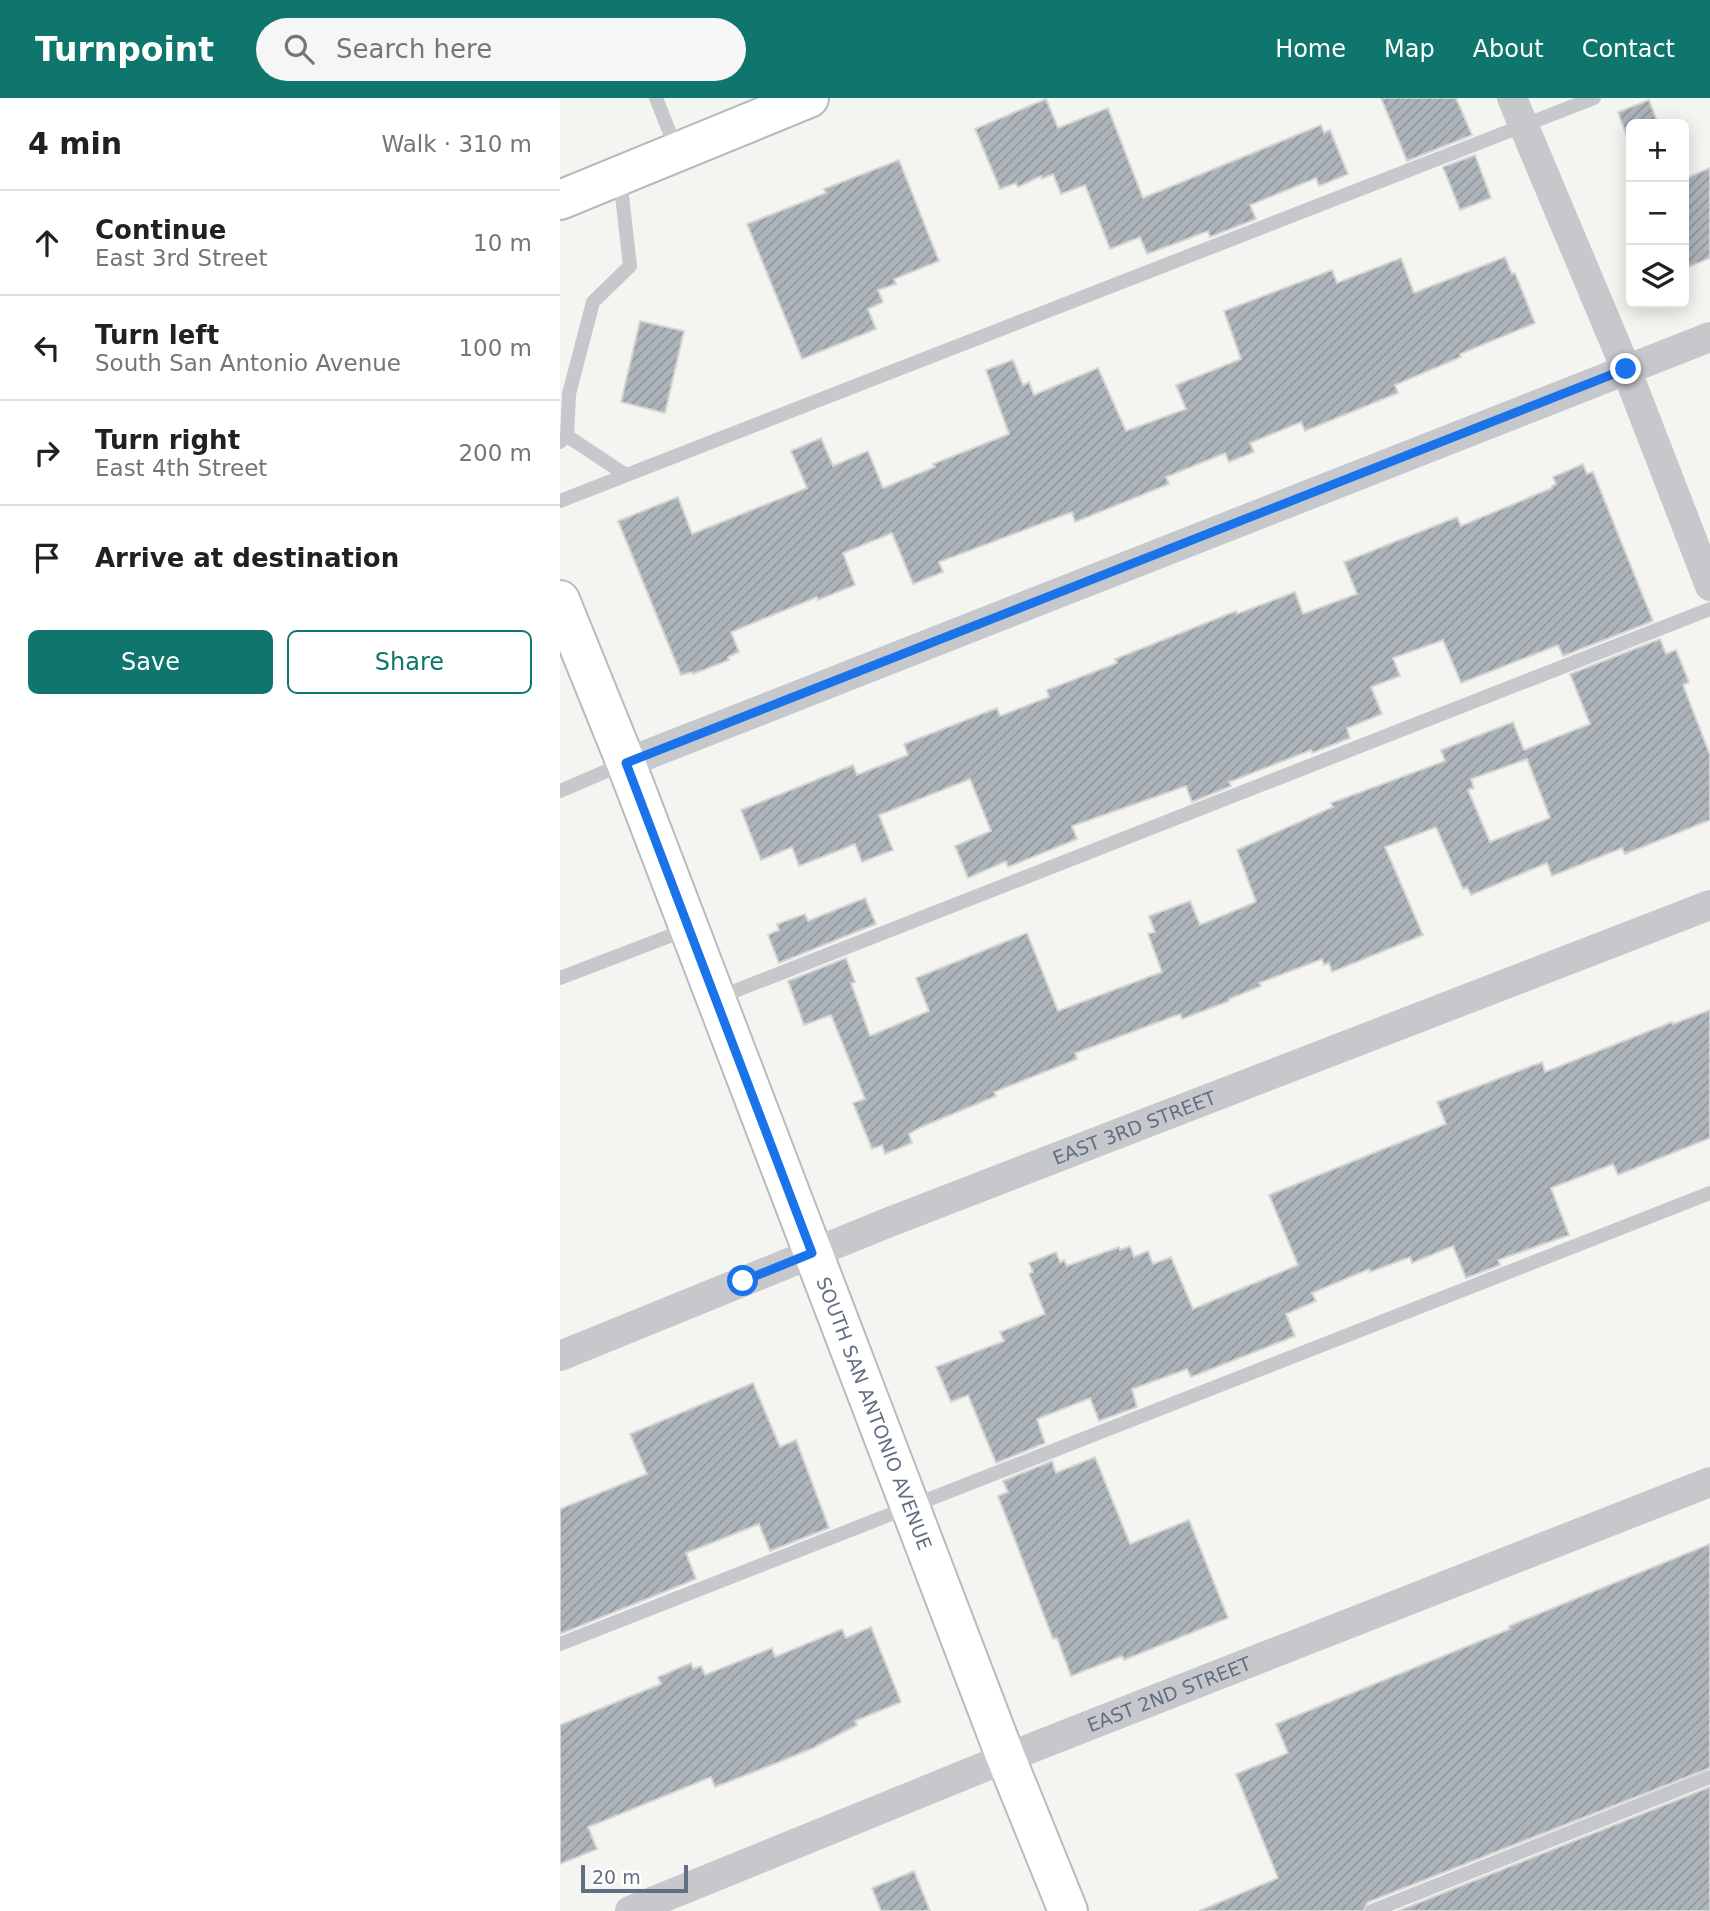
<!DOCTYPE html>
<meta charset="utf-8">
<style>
body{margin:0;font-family:"DejaVu Sans",sans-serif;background:#f6f6f6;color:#202124}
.controls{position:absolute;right:21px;top:21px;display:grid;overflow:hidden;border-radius:10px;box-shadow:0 4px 18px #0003}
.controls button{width:63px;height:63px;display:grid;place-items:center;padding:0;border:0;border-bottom:2px solid #e0e0e0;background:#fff;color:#202124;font:35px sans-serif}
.scale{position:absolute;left:21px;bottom:18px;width:107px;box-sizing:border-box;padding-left:7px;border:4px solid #616f83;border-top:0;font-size:19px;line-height:24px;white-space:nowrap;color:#616f83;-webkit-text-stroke:5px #fff;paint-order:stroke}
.stop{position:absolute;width:21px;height:21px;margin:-16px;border:5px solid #1a73e8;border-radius:50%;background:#fff}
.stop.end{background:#1a73e8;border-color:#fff;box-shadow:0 2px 7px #0008}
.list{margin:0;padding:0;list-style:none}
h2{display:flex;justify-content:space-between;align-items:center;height:91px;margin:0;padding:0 28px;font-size:30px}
h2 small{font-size:23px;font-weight:400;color:#757577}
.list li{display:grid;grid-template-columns:46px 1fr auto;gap:21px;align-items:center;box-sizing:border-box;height:105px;padding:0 28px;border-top:2px solid #e0e0e0}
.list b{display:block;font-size:26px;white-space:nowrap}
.list p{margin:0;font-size:23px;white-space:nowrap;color:#757577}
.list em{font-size:23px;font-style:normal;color:#757577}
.actions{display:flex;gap:14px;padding:21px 28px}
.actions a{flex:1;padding:16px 0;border:2px solid #0f766e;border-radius:10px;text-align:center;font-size:24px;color:#0f766e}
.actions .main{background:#0f766e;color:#fff}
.icon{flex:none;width:38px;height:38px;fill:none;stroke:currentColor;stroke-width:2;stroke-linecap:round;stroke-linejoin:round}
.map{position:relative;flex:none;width:1150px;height:1813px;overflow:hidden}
header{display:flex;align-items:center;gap:42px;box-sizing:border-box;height:98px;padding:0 35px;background:#0f766e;color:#fff}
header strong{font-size:33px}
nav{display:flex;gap:38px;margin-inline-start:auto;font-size:24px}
.search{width:490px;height:63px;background:#f6f6f6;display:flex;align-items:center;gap:18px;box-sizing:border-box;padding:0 24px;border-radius:38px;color:#757577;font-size:26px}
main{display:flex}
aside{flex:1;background:#fff}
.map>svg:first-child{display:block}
.building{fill:url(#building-hatch);stroke:#d5d5d3;stroke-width:2;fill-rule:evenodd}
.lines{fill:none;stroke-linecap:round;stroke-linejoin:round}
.secondary-casing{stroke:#b8bbc0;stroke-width:42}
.primary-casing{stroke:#b6b9be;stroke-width:42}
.service{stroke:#c6c8cc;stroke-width:14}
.minor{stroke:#c6c8cc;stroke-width:30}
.secondary{stroke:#fff;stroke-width:38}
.primary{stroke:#fff;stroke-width:38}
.route{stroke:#1a73e8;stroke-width:9}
.labels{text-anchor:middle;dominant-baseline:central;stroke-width:7;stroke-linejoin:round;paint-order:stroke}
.street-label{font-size:19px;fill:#616f83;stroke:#fff}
</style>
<header>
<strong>Turnpoint</strong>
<div class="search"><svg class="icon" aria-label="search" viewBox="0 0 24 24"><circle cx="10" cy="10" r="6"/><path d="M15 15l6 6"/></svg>Search here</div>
<nav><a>Home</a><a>Map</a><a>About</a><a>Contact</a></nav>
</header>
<main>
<aside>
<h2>4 min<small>Walk · 310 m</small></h2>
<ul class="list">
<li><svg class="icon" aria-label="ahead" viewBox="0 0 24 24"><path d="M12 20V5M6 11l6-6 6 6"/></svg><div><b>Continue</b><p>East 3rd Street</p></div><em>10 m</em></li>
<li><svg class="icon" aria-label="left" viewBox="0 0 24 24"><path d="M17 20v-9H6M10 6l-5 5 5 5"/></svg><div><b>Turn left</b><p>South San Antonio Avenue</p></div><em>100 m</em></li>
<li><svg class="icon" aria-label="right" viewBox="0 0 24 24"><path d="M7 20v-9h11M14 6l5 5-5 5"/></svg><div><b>Turn right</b><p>East 4th Street</p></div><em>200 m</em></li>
<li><svg class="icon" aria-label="arrive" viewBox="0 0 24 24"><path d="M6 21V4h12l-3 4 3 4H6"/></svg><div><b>Arrive at destination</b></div></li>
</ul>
<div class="actions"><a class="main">Save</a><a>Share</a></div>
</aside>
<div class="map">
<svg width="1150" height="1813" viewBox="0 0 1150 1813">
<defs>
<pattern id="building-hatch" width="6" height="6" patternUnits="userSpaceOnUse" patternTransform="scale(1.75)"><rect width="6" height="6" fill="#aeb5ba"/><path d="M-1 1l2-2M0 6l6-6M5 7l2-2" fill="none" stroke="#91979d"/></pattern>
</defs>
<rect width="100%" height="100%" fill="#f4f4f0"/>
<!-- building -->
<path class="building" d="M821 0H896L912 37 847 63Z
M486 1 498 30 548 10 583 100 761 27 764 35 770 32 788 76 759 88 756 80 690 107 696 121 650 139 648 133 587 156 580 139 550 151 525 87 501 96 493 76 482 81 481 78 458 89 456 85 440 91 415 31Z
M1089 2 1098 26H1071L1069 45 1058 14Z
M915 57 931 100 900 112 883 69Z
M339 62 379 163 334 181 336 186 318 192 323 204 308 211 316 231 242 261 187 126 266 95 264 91Z
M1150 70V160L1124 171V81Z
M945 159 952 176 955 175 975 225 900 256 901 259 835 287 838 295 745 333 741 324 690 345 694 354 669 364 665 355 606 379 609 386 515 424 512 414 379 464 383 474 353 486 332 435 283 455 295 487 258 502 257 499 171 534 179 554 168 559 169 562 133 576 132 574 121 577 58 423 118 399 132 436 247 390 231 353 261 340 273 368 308 353 323 390 375 369 373 366 449 336 426 272 453 262 463 287 469 284 474 297 538 270 566 333 626 311 616 287 681 261 664 213 772 172 777 185 841 160 854 195Z
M80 223 124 233 105 315 61 304Z
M1023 366 1027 376 1033 374 1093 523 1003 558 998 547 901 585 883 542 833 560 840 578 811 589 822 616 787 630 790 640 752 655 751 652 669 684 671 688 632 704 626 688 512 728 517 741 448 769 446 763 408 780 395 748 431 733 410 681 319 717 333 752 302 764 295 746 239 768 232 749 201 762 181 712 293 667 297 677 348 657 344 646 437 610 440 618 489 599 487 592 557 565 555 561 676 513 677 516 735 494 743 516 797 496 784 464 897 419 901 428 992 390V388L996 386 993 379Z
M1100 541 1106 556 1116 552 1129 584 1123 587 1150 657V722L1065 756 1062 750 992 778 987 765 911 797 907 789 903 791 876 729 825 749 863 837 772 874 769 865 764 867 762 861 699 885 701 888 669 901V903L622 921 620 916 515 955 517 961 434 994 436 998 359 1030 349 1036 352 1045 325 1056 322 1047 312 1051 293 1005 305 1001 271 917 244 927 228 883 286 860 295 884 291 885 310 938 369 913 356 880 467 835 498 913 602 874 588 836 595 834 589 818 630 803 640 827 696 804 677 752 773 709 771 705 885 663 881 652 953 624 964 652 1030 626 1010 576ZM967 661 990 720 930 744 908 692 914 690 911 681Z
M305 800 316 826 219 865 208 837 219 832 217 826 245 816 248 823Z
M1150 912V1040L1058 1077 1053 1066 991 1090 1009 1137 938 1162 940 1167 906 1180 893 1148 852 1165 850 1159 810 1174 809 1171 752 1195 756 1203 726 1216 735 1238 631 1279 627 1271 572 1291 577 1309 539 1323 530 1300 477 1321 485 1345 436 1365 408 1297 391 1304 376 1269 444 1243 440 1234 485 1216 469 1176 473 1174 469 1165 496 1154 500 1164 504 1162 507 1168 559 1149 560 1152 570 1148 574 1159 588 1153 593 1166 611 1159 633 1211 738 1167 709 1097 886 1026 877 1004 982 964 985 974 1112 924 1113 926Z
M193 1285 220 1349 236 1342 269 1430 210 1453 199 1426 126 1455 136 1481 0 1536V1411L87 1376 70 1336Z
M535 1359 570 1446 629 1422 668 1520 564 1562 562 1558 511 1578 497 1540 493 1541 438 1398 448 1394 443 1383 492 1363 496 1375Z
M1150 1446V1670L808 1804 803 1813H639L718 1780 676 1676 728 1655 716 1626 950 1531 949 1528Z
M311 1529 341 1604 295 1623 297 1627 253 1650 214 1666 155 1689 151 1679 28 1729 37 1751 0 1766V1627L101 1586 98 1579 131 1565 133 1571 141 1568 145 1577 212 1550 215 1559 282 1531 286 1540Z
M1150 1689V1813H838Z
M354 1773 370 1813H321L312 1790Z"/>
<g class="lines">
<!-- secondary casing -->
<g class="secondary-casing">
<g id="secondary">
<path id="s3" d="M0 502 66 665 446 1660 508 1813"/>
</g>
</g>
<!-- primary casing -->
<g class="primary-casing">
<path id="primary" d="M0 102 249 0"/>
</g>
<!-- service -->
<path class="service" d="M96 0 117 53
M7 338 66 377
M0 344 7 338 9 296 33 204 70 168 60 80
M0 403 1034 0
M0 693 65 665
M0 880 128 831
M157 900 1150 511
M0 1546 1150 1095
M812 1813 1150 1679"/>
<!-- minor -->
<g class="minor">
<path d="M952 0 1066 271 1150 488"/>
<path d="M66 665 1150 239"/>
<path id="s1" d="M0 1258 327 1125 1150 807"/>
<path id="s2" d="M70 1813 446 1660 1150 1384"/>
</g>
<!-- secondary -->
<use href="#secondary" class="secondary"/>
<!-- primary -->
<use href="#primary" class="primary"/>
</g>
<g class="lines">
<!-- route -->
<path class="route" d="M183 1183 252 1155 66 665 1066 271"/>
</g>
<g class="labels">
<!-- street labels -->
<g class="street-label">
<text stroke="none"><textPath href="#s1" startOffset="618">EAST 3RD STREET</textPath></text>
<text stroke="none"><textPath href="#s3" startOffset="872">SOUTH SAN ANTONIO AVENUE</textPath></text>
<text stroke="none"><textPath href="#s2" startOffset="581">EAST 2ND STREET</textPath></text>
</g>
</g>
</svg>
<div class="controls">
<button>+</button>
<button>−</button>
<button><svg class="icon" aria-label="layers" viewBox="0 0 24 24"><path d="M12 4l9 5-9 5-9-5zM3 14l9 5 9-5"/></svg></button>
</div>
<div class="scale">20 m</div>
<div class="stop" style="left:183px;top:1183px"></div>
<div class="stop end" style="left:1066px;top:271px"></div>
</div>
</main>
